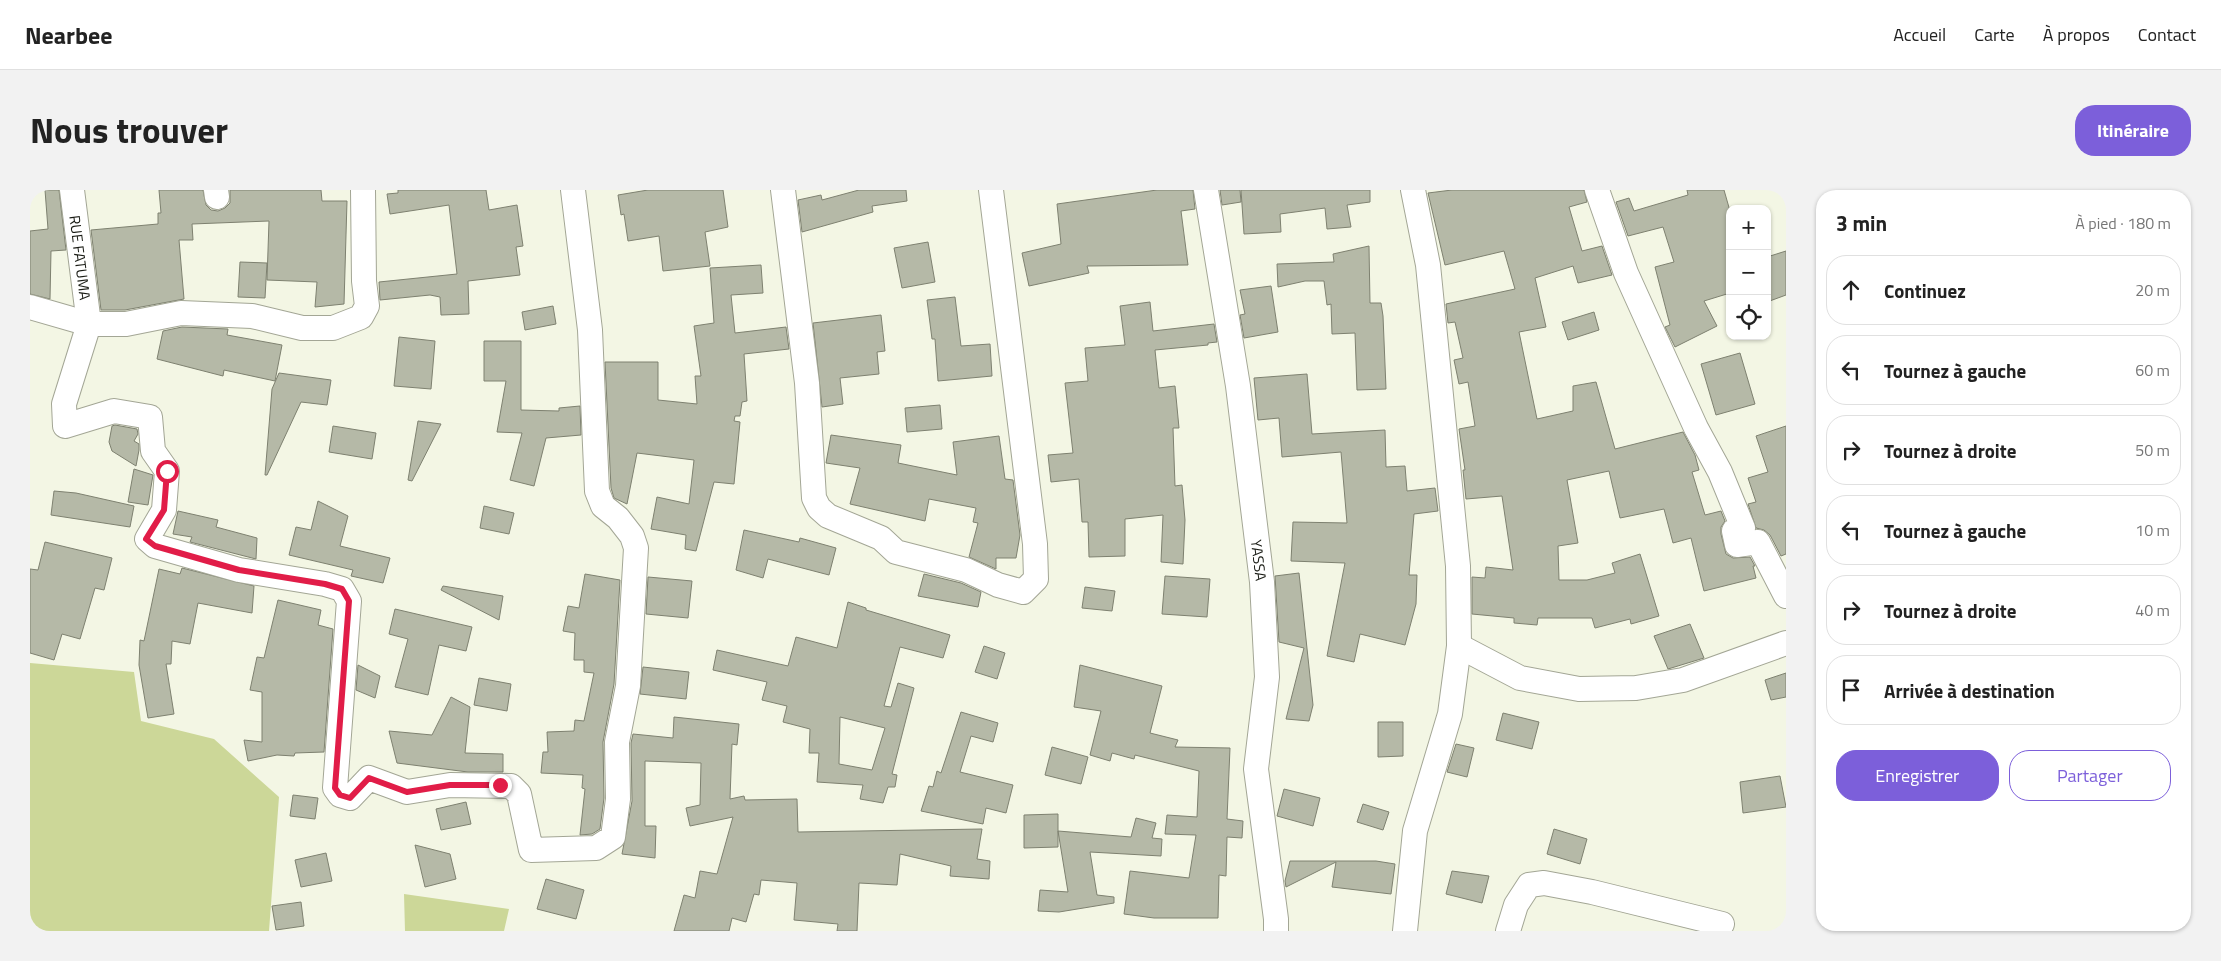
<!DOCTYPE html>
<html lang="fr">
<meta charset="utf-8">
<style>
body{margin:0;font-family:"Titillium Web",sans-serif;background:#f2f2f2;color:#222}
.controls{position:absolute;right:15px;top:15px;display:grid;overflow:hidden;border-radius:10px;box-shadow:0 1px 4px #0004}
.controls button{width:45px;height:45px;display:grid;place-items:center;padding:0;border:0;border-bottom:1px solid #e0e0e0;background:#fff;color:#222;font:25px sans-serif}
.stop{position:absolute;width:15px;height:15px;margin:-11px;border:4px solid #e11d48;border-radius:50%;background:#fff}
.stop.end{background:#e11d48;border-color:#fff;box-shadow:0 1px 5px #0008}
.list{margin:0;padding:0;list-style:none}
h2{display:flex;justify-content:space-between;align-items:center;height:65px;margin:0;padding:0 20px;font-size:21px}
h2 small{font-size:16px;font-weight:400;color:#767676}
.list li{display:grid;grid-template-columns:32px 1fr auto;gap:15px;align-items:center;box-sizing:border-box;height:70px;margin:0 10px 10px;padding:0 10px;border:1px solid #e0e0e0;border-radius:20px}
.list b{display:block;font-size:19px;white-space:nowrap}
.list em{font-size:16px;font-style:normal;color:#767676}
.actions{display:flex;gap:10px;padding:15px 20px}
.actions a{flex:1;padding:11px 0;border:1px solid #7c5fda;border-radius:20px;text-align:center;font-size:18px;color:#7c5fda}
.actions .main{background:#7c5fda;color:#fff}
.icon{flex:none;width:28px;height:28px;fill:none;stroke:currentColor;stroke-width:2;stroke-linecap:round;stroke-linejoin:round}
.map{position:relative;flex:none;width:1756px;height:741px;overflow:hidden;border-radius:20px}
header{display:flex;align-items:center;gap:30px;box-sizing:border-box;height:70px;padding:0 25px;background:#fff;border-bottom:1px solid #e0e0e0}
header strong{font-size:24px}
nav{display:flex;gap:28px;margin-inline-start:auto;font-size:18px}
.intro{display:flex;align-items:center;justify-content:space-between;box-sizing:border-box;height:120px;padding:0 30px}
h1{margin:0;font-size:35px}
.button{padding:12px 22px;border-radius:20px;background:#7c5fda;color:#fff;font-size:18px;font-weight:700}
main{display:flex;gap:30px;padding:0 30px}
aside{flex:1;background:#fff;border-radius:20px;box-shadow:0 1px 4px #0004}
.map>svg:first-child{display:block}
.green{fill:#ccd798}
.building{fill:#b5b9a7;stroke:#7e8170;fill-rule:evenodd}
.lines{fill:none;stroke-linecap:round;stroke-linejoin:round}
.minor-casing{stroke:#a3a695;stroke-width:26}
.minor{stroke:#fff;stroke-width:24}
.route{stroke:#e11d48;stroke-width:6}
.labels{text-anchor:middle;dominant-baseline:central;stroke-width:4;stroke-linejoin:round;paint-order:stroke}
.street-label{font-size:15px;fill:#191b14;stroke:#fff}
</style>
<header>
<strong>Nearbee</strong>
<nav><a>Accueil</a><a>Carte</a><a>À propos</a><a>Contact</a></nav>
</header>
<div class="intro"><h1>Nous trouver</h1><a class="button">Itinéraire</a></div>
<main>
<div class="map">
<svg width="1756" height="741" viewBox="0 0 1756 741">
<rect width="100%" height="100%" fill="#f3f6e4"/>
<!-- green -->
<path class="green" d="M0 473 104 482 111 531 184 549 249 607 239 741H0Z
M374 704 479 719 474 741H375Z"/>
<!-- building -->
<path class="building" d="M15 0H29L36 60 21 61 20 109 0 104V41L18 39Z
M129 0H173L176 15 181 20 188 21 195 18 200 13V0H291L292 11H317L314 114 285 117 287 92 237 90 239 31 162 34 163 50H149L154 109 95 120H71L61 40 128 34V23H131Z
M368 0H456L459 20 487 15 493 56 486 57 490 85 438 91 439 124 411 125 410 107 400 105 350 110 349 92 427 84 419 15 360 24 357 4 368 3Z
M618 0H693L698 37 675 42 680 76 633 81 629 46 598 51 594 24 591 25 588 5Z
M829 0H876L877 11 842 16 843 22 772 42 768 10 791 5 792 10Z
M1127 0H1163L1165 19 1151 21 1158 75 1057 76 1059 83 999 96 992 63 1031 54 1027 14Z
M1190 0H1210L1211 12 1192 15Z
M1211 0H1340V12L1317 15 1321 37 1297 39 1295 18 1250 24 1251 42 1214 44Z
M1422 0H1554L1557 12 1539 17 1552 61 1572 56 1582 85 1548 93 1543 76 1505 88 1516 137 1489 142 1507 229 1543 221V196L1566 192 1585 259 1653 242 1665 265 1669 280 1662 282 1675 325 1691 321 1695 331 1691 337V344L1696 364 1703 368 1720 367 1725 376H1723L1726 388 1674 401 1661 348 1643 353 1634 319 1590 328 1579 281 1537 290 1548 353 1528 356 1529 390H1557L1585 383 1582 373 1610 364 1629 426 1601 434 1600 429 1565 438 1562 428H1508L1507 435 1484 433V428L1442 424V387L1455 388 1456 377 1483 380 1472 306 1436 309 1433 280H1435L1429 239 1445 236 1438 192 1429 194 1424 170 1433 168 1425 132 1418 133 1416 114 1485 99 1474 61 1415 75 1398 3Z
M1657 0H1694L1700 21V103L1674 111 1687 136 1645 157 1635 137 1640 135 1625 77 1644 72 1633 37 1598 46 1586 12 1599 8 1604 21 1658 5Z
M898 52 905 92 872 98 864 58Z
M1339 56 1340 113H1351L1353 126 1356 199 1327 200 1325 143 1302 144 1301 114 1297 115 1294 91H1275L1248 97 1247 74 1304 72 1303 64Z
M1756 61V105L1737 112V67Z
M210 72 237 73 235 108 208 107Z
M731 75 733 103 701 105 705 143 756 137 759 159 714 164 717 211 712 212 710 226H705L704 231 710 232 704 294 684 292 666 361 655 359 656 345 621 339 627 307 659 314 664 270 607 263 597 314 584 308 581 298 575 172H628V210L667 214 665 186H671L664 136 684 133 680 78Z
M1241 96 1248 142 1214 148 1210 125 1215 124 1210 100Z
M925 107 931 156 960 154 962 186 908 191 905 149H902L897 110Z
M1120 112 1123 141 1184 134 1187 152 1178 153V155L1125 160 1129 198 1145 196 1149 238H1143L1145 296 1152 295 1155 330 1153 374 1131 372 1133 325 1095 329V366L1059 367 1058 332H1052L1049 289 1021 292 1018 265 1043 263 1035 193 1058 191 1055 158 1095 155 1090 116Z
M523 116 526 134 495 140 492 122Z
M1564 122 1569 140 1538 150 1532 132Z
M851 125 855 161 847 162 849 184 810 188 813 214 792 217 783 133Z
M152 137 198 139 197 145 252 155 245 191 194 180 193 186 127 169 133 141Z
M369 147 405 151 401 199 364 196Z
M454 151H491V220L529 221V218L550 216 551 245 516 248 504 296 480 290 492 243 467 242 476 191H454Z
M1710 163 1725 214 1686 225 1671 174Z
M249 183 301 190 297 215 271 212 237 285H235L242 199Z
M1277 184 1282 244 1355 240 1356 277 1375 276 1377 301 1405 298 1408 321 1384 324 1379 385H1387L1386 414 1375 455 1330 444 1324 472 1297 466 1315 373 1261 371 1263 332 1317 333 1311 262 1252 267 1249 228 1228 230 1224 188Z
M910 215 912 239 877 242 875 218Z
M388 231 411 234 382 291 378 290Z
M85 235 107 239 108 244 104 251 109 254V260L106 276 82 261 79 252 82 236Z
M303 236 346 243 342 269 299 262Z
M1756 236V364L1751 366 1740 345 1734 340 1726 338 1718 314 1726 312 1718 288 1738 282 1726 246Z
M801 245 871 255 868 273 927 285 923 252 969 246 975 289 983 290 990 345 986 368H966V379L939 367 948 333 943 332 946 318 899 309 895 331 820 314 830 278 796 273Z
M104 279 123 285 118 315 98 312Z
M24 301 46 303 104 316 100 337 21 325Z
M288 311 318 326 310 356 360 368 353 393 321 386 323 380 259 365 266 337 281 340Z
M454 316 484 323 479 344 450 338Z
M148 321 188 330 186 337 227 348 226 369 160 352 162 347 143 344Z
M714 340 769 352 770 348 806 358 799 385 738 369 733 388 706 380Z
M15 352 82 368 74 400 65 398 50 449 32 444 24 470 0 463V379L8 380Z
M152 378 224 396 222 423 168 413 160 454 142 451 141 474H136L144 524 118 528 109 475 110 450 114 451 129 379 150 384Z
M1269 383 1283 515 1279 531 1256 529 1274 458 1249 452 1245 386Z
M555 384 590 390 584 494 573 552 574 608 570 639 562 644 550 645 555 599 552 598 553 585 511 583 513 562H518L517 542 544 541 545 530 554 531 564 483 554 482V470H544L545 443 533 441 538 416 549 418Z
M894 384 931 393 951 402 948 417 888 406Z
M1135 386 1180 389 1177 427 1132 424Z
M618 387 662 391 658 428 616 424Z
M413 396 473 406 469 430 411 400Z
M1055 397 1085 401 1082 421 1052 418Z
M248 410 291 420 288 435 303 439 294 562 265 563 264 566 247 565 218 571 214 550 232 552V502L220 500 227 467 234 468Z
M818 412 836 418V420L920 445 913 468 870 457 854 516 861 517 868 493 884 498 862 584 867 585 865 597H858L853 613 830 609 833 595 787 592 789 563H779L780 539 753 532 757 516 732 510 737 492 683 480 687 460 758 476 766 447 807 458ZM810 527 855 538 842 580 809 574Z
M365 419 442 437 436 461 409 455 398 505 365 497 378 449 359 444Z
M1660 434 1674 468 1638 479 1624 446Z
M954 456 975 463 967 489 945 482Z
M328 475 350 486 345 508 326 500Z
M1050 475 1132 496 1120 543 1148 550 1145 557 1200 558 1197 629 1213 631 1212 648 1197 647 1196 686 1189 685 1188 728H1124L1094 724 1100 681 1159 688 1166 645 1135 644 1137 625 1167 627 1169 581 1105 565 1104 569 1082 563 1080 571 1060 565 1071 521 1044 517Z
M613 477 659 482 656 509 610 504Z
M1756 483V507L1741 510 1735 490Z
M449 488 481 494 477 521 444 515Z
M421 507 440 517 435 563 473 564V582H438L367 573 359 541 402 545Z
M931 522 968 533 963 552 941 546 930 582 983 595 976 623 956 618 953 634 891 621 899 596 903 597 907 581 911 583Z
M1473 523 1509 532 1502 559 1466 550Z
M644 527 709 534 707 555 702 554 700 609 714 606 715 610 767 609 768 642 952 639 947 669 960 671 959 689 920 686 921 676 870 664 867 695 829 693 827 741H807L808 734 764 730 767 693 731 690 729 705 724 704 716 732 702 728 699 741H644L654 705 665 708 670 681 687 684 703 627 660 636 656 618 670 615 671 573 615 571V636H626L625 668 592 664 602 611 601 553 603 544 643 548Z
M1348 532H1373V566L1348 567Z
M1426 554 1444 558 1437 587 1417 582Z
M1022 557 1058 567 1051 594 1015 585Z
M1750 586 1756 617 1713 623 1710 592Z
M1254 599 1290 608 1283 636 1247 626Z
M263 605 288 608 285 629 260 626Z
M436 612 441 634 411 640 406 619Z
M1333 614 1359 622 1353 640 1327 632Z
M1028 624V657L994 658V625Z
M1106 628 1126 633 1122 648 1132 649 1131 666 1060 662 1067 705 1084 707V713L1029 722 1008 721 1010 700 1038 702 1028 641 1101 647Z
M1524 639 1557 649 1550 674 1517 664Z
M385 655 420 664 426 689 395 697Z
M296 663 302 691 271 697 265 670Z
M1260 671H1346L1365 674 1361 704 1302 697 1306 672 1256 697 1255 691Z
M1422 681 1459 686 1452 713 1416 704Z
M516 689 554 700 546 729 507 719Z
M271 712 274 736 246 740 242 716Z"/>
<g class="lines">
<!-- minor casing -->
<g class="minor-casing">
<g id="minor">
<path id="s1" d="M42 0 59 134 34 214 35 236 84 221 120 227 123 261 137 281 134 320 117 349 125 356 209 380 295 394 312 399 319 411 305 598 310 605 320 608 339 588 377 602 420 595 481 596 489 604 501 660 566 658 583 647 588 609 587 552 598 496 606 358 602 346 588 328 573 316 567 301 560 140 543 0"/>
<path d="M186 0 187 7"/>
<path d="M753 0 777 193 784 308 789 318 798 326 851 348 866 362 936 380 968 395 993 402 1006 389 1005 354 961 0"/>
<path id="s2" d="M1176 0 1208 196 1232 392 1237 487 1226 579 1246 729V741"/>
<path d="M1567 0 1596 83 1666 238 1690 282 1713 338 1704 341 1707 355 1728 352 1756 406"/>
<path d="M0 117 59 134H96L151 123 222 126 272 138H303L331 127 337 116 334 91 333 0"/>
<path d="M1429 456 1490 488 1549 499 1606 498 1653 490 1756 453"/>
<path d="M1375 741 1385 641 1420 524 1429 456 1428 376 1398 75 1383 0"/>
<path d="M1478 741 1486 715 1499 695 1514 693 1562 702 1692 734"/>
</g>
</g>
<!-- minor -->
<use href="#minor" class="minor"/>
</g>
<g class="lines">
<!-- route -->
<path class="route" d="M137 281 134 320 116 349 125 356 209 380 295 394 312 399 319 411 305 598 310 605 320 608 339 588 377 602 420 595H470"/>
</g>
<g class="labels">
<!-- street labels -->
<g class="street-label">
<text stroke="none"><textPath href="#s1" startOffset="68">RUE FATUMA</textPath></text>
<text stroke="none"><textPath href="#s2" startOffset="374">YASSA</textPath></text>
</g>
</g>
</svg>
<div class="controls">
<button>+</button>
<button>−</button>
<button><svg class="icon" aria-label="locate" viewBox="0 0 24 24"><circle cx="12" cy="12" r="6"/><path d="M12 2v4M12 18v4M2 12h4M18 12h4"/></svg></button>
</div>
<div class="stop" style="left:137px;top:281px"></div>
<div class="stop end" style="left:470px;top:595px"></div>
</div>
<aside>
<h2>3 min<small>À pied · 180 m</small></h2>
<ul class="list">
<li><svg class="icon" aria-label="ahead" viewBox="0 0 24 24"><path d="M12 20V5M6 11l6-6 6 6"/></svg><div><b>Continuez</b></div><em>20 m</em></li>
<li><svg class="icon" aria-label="left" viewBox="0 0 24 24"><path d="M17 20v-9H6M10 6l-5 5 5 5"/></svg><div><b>Tournez à gauche</b></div><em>60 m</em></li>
<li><svg class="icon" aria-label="right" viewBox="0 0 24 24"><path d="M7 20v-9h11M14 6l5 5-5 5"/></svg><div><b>Tournez à droite</b></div><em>50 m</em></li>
<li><svg class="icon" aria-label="left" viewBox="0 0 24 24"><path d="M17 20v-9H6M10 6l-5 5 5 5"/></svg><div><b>Tournez à gauche</b></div><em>10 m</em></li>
<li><svg class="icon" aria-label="right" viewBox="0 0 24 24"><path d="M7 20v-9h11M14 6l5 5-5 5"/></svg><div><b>Tournez à droite</b></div><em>40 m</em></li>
<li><svg class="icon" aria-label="arrive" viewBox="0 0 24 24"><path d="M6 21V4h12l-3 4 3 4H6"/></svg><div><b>Arrivée à destination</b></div></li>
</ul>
<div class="actions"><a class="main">Enregistrer</a><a>Partager</a></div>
</aside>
</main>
